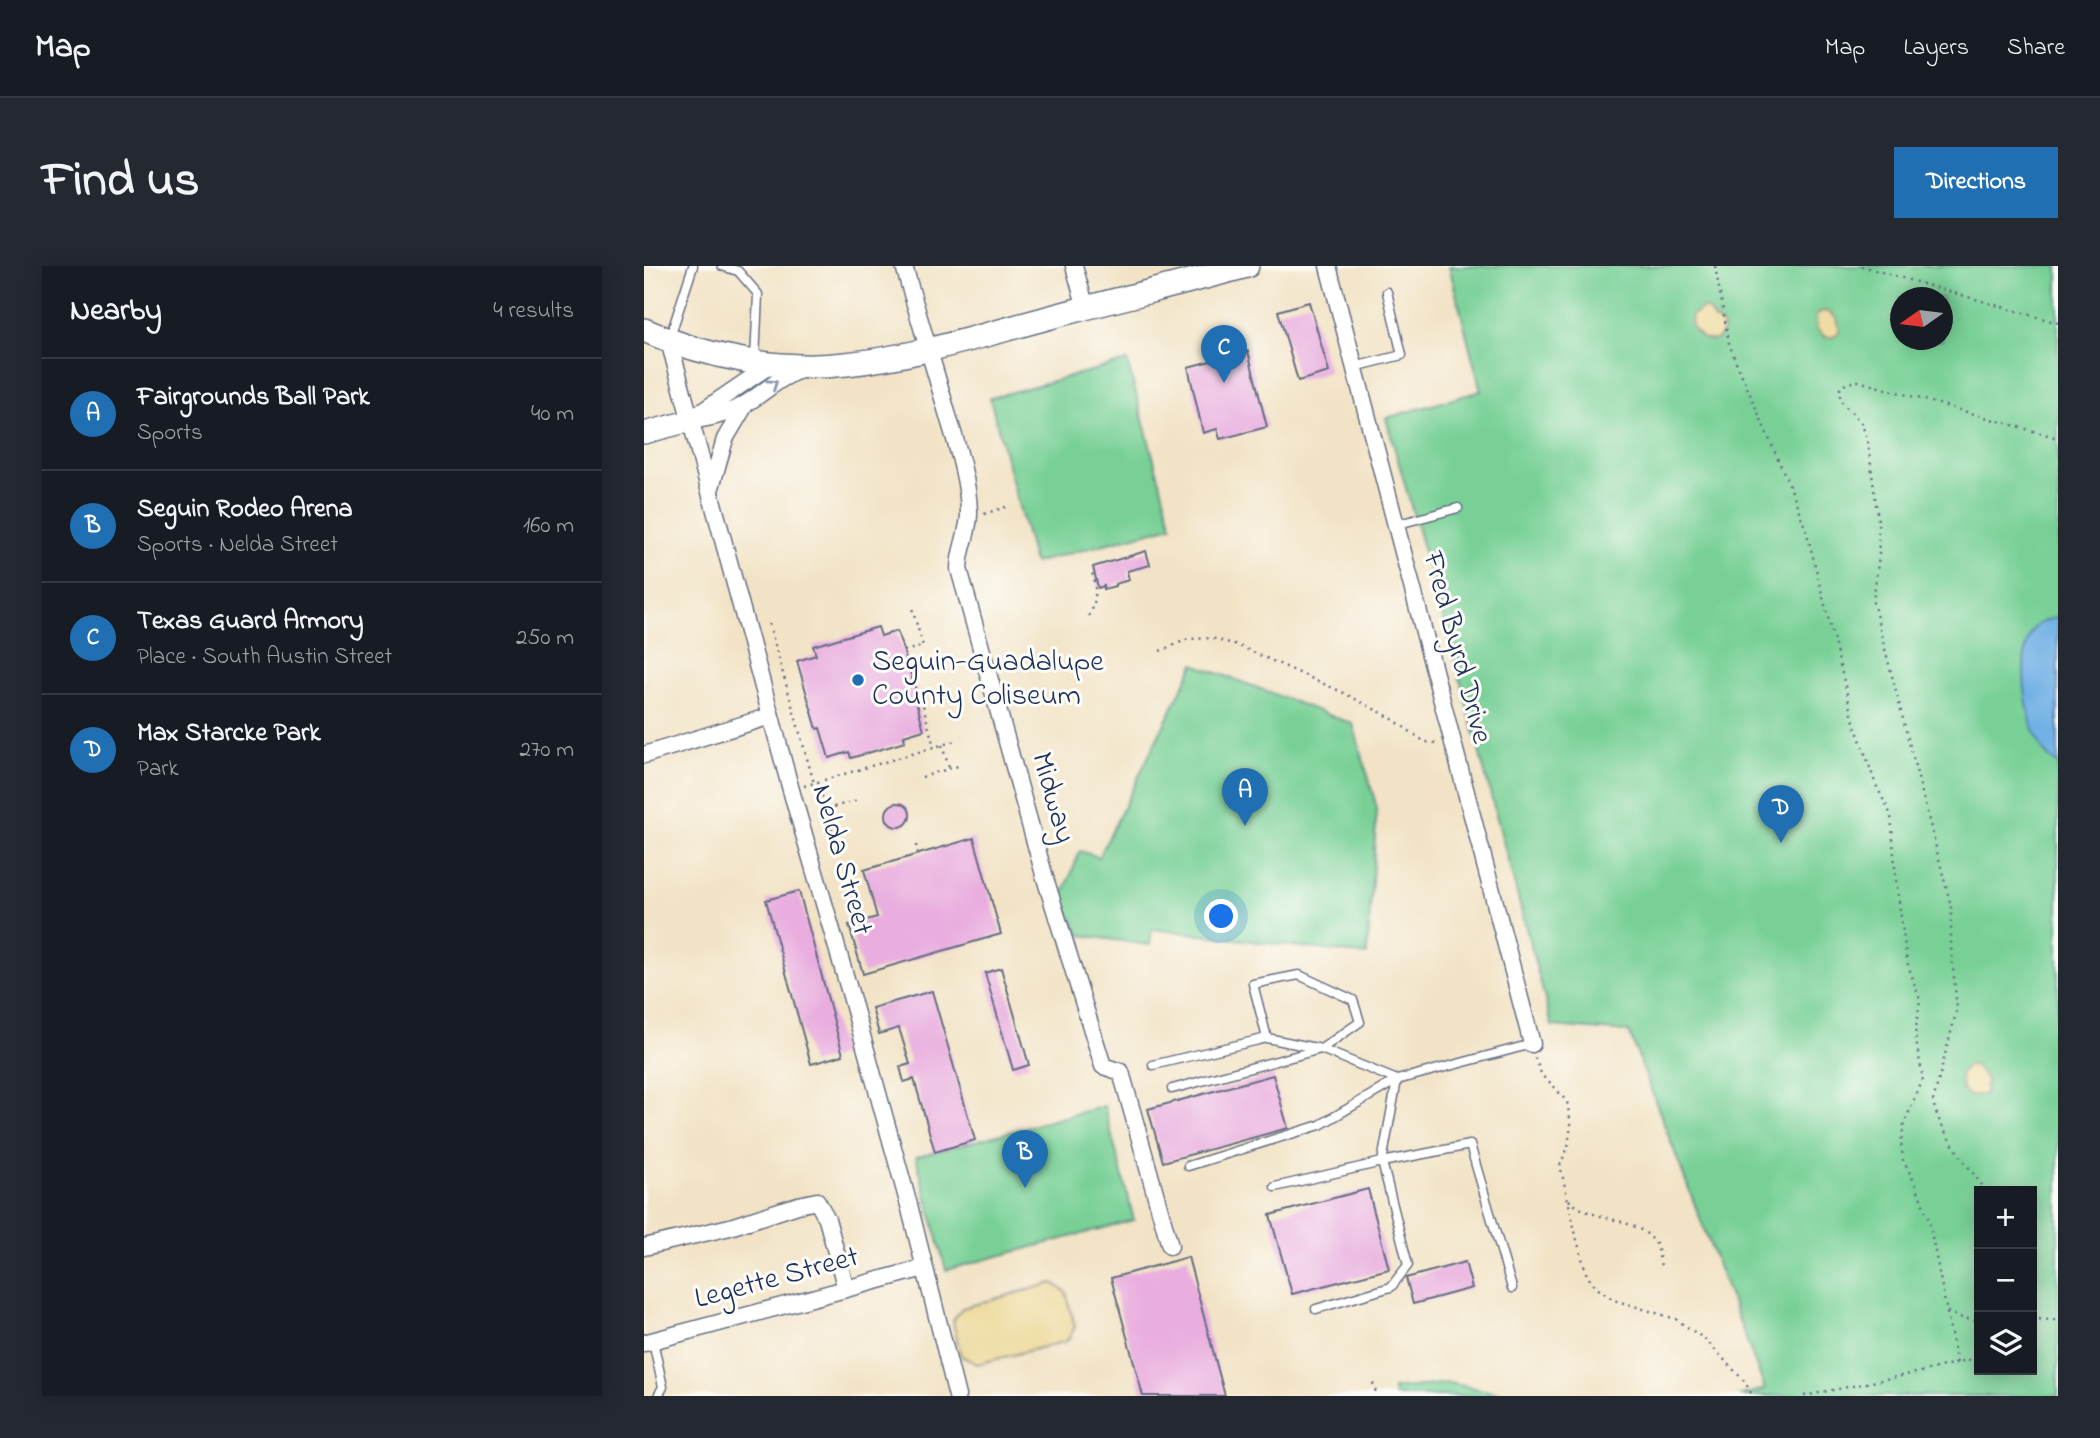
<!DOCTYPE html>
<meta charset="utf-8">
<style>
body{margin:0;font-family:"Indie Flower",sans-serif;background:#242831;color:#f1f3f6}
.controls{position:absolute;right:21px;bottom:21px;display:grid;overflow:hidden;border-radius:0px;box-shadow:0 4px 18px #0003}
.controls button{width:63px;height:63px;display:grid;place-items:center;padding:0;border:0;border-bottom:2px solid #363941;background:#171b24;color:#f1f3f6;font:35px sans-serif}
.compass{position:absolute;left:1246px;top:21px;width:63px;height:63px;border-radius:50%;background:#171b24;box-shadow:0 4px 18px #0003;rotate:256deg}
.you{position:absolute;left:578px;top:651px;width:24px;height:24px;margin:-18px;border:5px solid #fff;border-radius:50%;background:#1a73e8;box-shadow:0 0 0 10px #1a73e833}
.badge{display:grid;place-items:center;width:46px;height:46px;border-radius:50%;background:#1f6fb2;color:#fff;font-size:23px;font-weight:700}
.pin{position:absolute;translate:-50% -58px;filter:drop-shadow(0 2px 4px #0008)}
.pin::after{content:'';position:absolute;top:37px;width:24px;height:21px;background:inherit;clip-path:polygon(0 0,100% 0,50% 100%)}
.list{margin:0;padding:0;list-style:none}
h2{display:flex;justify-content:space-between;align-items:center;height:91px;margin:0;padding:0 28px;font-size:30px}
h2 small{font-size:23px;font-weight:400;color:#9ea1a6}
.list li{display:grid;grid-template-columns:46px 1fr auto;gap:21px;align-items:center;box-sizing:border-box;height:112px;padding:0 28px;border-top:2px solid #363941}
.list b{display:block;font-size:26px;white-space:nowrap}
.list p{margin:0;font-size:23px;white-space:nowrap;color:#9ea1a6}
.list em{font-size:23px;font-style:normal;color:#9ea1a6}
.icon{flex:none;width:38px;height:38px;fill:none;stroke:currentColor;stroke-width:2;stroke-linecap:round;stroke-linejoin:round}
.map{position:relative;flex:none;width:1414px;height:1130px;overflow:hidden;border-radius:0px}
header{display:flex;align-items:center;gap:42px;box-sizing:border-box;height:98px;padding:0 35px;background:#171b24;border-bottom:2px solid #363941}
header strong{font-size:33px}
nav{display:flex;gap:38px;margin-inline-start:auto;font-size:24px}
.intro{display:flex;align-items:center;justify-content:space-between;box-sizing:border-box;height:168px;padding:0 42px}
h1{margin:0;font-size:49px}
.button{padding:18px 32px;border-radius:0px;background:#1f6fb2;color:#fff;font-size:24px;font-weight:700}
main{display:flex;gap:42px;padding:0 42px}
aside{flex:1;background:#171b24;border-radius:0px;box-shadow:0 4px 18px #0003}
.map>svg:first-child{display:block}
.green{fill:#78d096;stroke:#4a807a;stroke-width:2;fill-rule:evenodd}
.sand{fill:#eeda9e;stroke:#84847e;stroke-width:2}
.water{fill:#72b1e5;stroke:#4670a2;stroke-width:2}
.building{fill:#e9aedf}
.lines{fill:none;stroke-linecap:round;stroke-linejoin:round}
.service-casing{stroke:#666e82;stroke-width:11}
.minor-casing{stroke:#666e82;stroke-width:19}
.tertiary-casing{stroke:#666e82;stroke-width:24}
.secondary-casing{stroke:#666e82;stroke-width:26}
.path{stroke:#666e82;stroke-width:2.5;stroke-dasharray:2 5;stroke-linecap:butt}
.service{stroke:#fff;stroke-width:8}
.minor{stroke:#fff;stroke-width:16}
.tertiary{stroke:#fff;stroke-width:21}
.secondary{stroke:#fff;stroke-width:23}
.oneway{stroke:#8d97ae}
.poi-dot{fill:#1f6fb2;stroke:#fdfcf7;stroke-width:2.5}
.labels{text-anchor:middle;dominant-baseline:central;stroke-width:6;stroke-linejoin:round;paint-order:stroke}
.street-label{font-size:30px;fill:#1b2f5e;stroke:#fdfcf7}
.poi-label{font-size:30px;fill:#1b2f5e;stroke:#fdfcf7;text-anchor:start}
</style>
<header>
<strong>Map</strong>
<nav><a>Map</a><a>Layers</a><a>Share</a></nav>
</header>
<div class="intro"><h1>Find us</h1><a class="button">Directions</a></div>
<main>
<aside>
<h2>Nearby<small>4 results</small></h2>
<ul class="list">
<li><span class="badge">A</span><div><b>Fairgrounds Ball Park</b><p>Sports</p></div><em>40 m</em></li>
<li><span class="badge">B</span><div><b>Seguin Rodeo Arena</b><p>Sports · Nelda Street</p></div><em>160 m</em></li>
<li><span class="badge">C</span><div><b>Texas Guard Armory</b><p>Place · South Austin Street</p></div><em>250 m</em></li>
<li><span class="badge">D</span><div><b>Max Starcke Park</b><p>Park</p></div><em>270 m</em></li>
</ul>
</aside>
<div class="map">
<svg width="1414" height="1130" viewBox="0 0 1414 1130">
<rect width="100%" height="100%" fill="#fdfcf7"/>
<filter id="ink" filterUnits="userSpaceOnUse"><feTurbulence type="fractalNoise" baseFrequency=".0143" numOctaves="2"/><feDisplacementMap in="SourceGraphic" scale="14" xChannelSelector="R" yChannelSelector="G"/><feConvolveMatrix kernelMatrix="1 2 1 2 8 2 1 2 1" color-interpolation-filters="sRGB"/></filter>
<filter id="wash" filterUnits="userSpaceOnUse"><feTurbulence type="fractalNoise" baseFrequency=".00686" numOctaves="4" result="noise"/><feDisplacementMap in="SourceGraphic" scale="28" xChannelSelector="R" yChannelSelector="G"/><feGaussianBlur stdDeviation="1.57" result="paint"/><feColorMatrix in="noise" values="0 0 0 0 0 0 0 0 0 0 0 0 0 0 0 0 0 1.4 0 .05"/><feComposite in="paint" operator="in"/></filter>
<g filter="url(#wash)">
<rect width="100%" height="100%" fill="#f2e3c6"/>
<!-- green -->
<path class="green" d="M805 0H1414V1130H1094L1121 1123 985 766 908 760 811 394 742 152 837 125ZM1256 32H1298V74H1256ZM1335 925H1388V1104H1335Z
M483 95 528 260 390 297 346 132Z
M550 398 709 458 733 542 723 689 508 663 506 679 437 669 417 634 436 585 455 591Z
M460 840 490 954 302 1004 272 891Z
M806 1117 868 1130H750L749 1123Z"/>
<!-- sand -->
<path class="sand" d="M1060 42 1065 45 1070 54C1082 58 1081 66 1072 74 1057 76 1044 63 1048 49Z
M1181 45C1191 47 1196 56 1195 66L1188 71H1181L1173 63 1172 51 1176 46Z
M1327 799 1331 800 1342 813 1341 827 1337 829 1325 830 1318 824 1316 808 1322 801Z
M409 1017 422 1026 431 1061 423 1075 333 1098 317 1090 309 1055 318 1042Z"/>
<!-- water -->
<path class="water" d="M1414 351V498C1383 485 1369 388 1390 362 1395 356 1406 353 1414 351Z"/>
<g id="blocks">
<!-- building -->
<path class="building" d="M665 36 685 106 654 115 634 45Z
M604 85 623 161 576 173 573 163 559 167 544 101Z
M502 285 506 299 483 305 485 314 471 318V320L460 323V320L454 322 449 301Z
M234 361 237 370 253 365 275 434 272 435 280 464 260 470 261 476 207 492 205 486 185 492 176 462 173 463 153 395 172 389 169 380Z
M242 549a12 12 0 1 1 24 0a12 12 0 1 1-24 0Z
M330 572 357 668 219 708 205 659 233 651 220 604Z
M155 625 199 789 167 798 122 634Z
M357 702 385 799 369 804 341 707Z
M288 725 331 874 291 886 270 813 260 816 256 801 266 798 255 762 235 768 228 742Z
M629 809 644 862 519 896 504 843Z
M724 923 745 1003 648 1028 626 949Z
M544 991 581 1130H499L467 1012Z
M821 996 828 1022 769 1038 762 1012Z"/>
</g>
</g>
<g filter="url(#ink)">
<use href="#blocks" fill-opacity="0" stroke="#666e82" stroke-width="2"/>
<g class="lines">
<!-- service casing -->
<g class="service-casing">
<path id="service" d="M78 0 94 5 114 28 111 95
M25 74 49 0
M710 101 758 89 743 26
M751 259 814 242
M655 709 709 734 716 756 677 783 623 772 609 718Z
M509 799 623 772
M528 823 677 783 753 814 738 896 764 999 747 1021 672 1043
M544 900 676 859 753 814 888 778
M631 921 738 896 826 879 868 1022
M9 1075 19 1121 14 1130"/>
</g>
<!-- minor casing -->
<g class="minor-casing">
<path id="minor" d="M260 0C274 50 290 100 304 150 313 180 324 213 325 245 326 265 315 283 315 303L401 612 459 800 477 806 526 980
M430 0 442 42
M684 0 888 778
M25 75 147 524 207 730 266 943 313 1130
M50 151 129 97
M45 155C65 152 86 148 103 137 122 125 137 110 159 103
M67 221 81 173 101 139
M0 489 127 450
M0 981 86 961 154 939 173 935 183 953 202 1023
M0 1077 280 1002"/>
</g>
<!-- tertiary casing -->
<g class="tertiary-casing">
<path id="tertiary" d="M0 167 45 155"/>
</g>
<!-- secondary casing -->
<g class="secondary-casing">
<path id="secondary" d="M0 64C61 91 135 106 202 98 270 91 337 70 403 52 470 34 537 18 603 0"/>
</g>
<!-- path -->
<path class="path" d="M1071 0 1085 77 1090 91 1149 228 1163 267 1210 456 1232 519 1247 549 1252 614 1263 696 1276 734 1271 769 1279 813 1260 858 1257 876 1259 894 1272 919 1285 955 1313 1098
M1217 0 1414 57
M340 248 365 240
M445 350C454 333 452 321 447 303
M125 358 170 517
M260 385 279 380 268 342
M516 385 544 373 568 372 593 379 700 427 747 452 781 476 793 477
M273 441 279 439 290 481
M298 479 305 502
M278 511 317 499
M174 516 190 573
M160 520 311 475
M183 543 214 534
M272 579 274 588
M891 792 898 810 908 818 923 836 927 858 924 881 916 899 933 974 943 1010 953 1022 970 1034 1032 1053 1046 1063 1062 1074 1101 1116 1107 1127 1111 1130
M1342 925C1324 899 1295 866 1289 835L1313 743 1307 681V640L1229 336 1235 289 1234 254 1224 177 1218 158 1196 134V122L1203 117 1214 115 1414 172
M925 934C948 957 993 949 1012 978 1015 984 1015 994 1017 1000
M1388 975 1390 983 1388 1007
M1303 1046 1318 1052 1335 1055
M1388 1053 1414 1054
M729 1117 733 1130
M1160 1130 1276 1106 1335 1091"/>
<!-- service -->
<use href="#service" class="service"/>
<!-- minor -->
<use href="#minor" class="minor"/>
<!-- tertiary -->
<use href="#tertiary" class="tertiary"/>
<!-- secondary -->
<use href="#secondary" class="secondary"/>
</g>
<!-- one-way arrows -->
<defs><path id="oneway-chevron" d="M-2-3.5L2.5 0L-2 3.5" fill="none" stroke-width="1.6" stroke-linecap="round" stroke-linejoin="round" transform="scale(1.75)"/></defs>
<use class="oneway" href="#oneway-chevron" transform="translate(129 118) rotate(-34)"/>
</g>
<!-- markers -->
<circle class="poi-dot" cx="214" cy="414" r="7"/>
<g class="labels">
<!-- street labels -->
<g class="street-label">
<text transform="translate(812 382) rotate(75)">Fred Byrd Drive</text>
<text transform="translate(408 532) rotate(74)">Midway</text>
<text transform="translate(197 594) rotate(74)">Nelda Street</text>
<text transform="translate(133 1013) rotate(-15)">Legette Street</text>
</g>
<!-- poi labels -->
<g class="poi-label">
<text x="228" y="397">Seguin-Guadalupe<tspan x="228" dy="34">County Coliseum</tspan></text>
</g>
</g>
</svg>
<div class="controls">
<button>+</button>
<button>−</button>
<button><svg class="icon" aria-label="layers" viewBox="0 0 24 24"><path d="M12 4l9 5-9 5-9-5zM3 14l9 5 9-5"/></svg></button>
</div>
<svg class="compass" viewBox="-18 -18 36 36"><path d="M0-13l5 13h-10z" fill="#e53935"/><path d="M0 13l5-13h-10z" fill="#9ea1a6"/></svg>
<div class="you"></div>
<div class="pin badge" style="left:601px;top:560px">A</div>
<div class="pin badge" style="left:381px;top:922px">B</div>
<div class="pin badge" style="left:580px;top:117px">C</div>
<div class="pin badge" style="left:1137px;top:577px">D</div>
</div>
</main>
